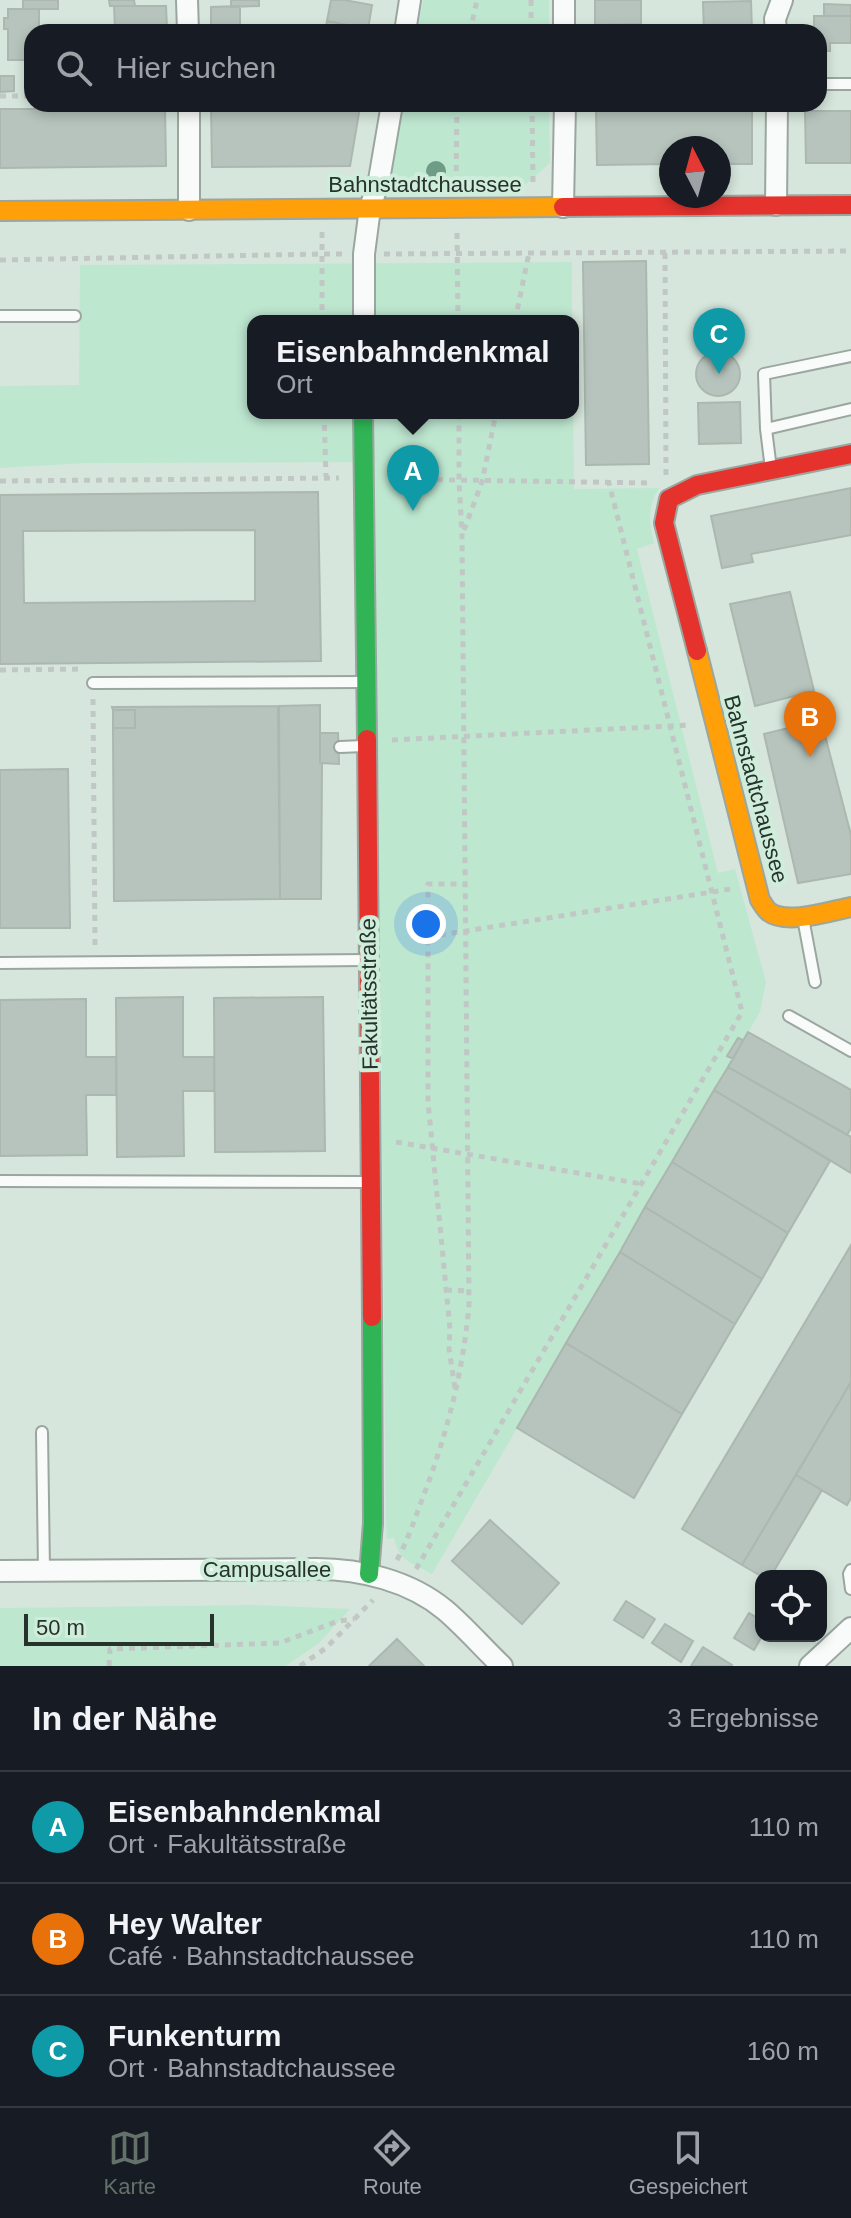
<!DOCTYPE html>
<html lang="de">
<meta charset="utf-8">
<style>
body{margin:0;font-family:Arial,sans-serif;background:#20242c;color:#f1f3f6}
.controls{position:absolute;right:24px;bottom:24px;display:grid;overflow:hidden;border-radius:16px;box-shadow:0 4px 12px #0003}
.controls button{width:72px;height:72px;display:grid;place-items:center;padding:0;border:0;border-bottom:2px solid #363941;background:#171b24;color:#f1f3f6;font:40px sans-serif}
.compass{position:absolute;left:659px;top:136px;width:72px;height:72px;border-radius:50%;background:#171b24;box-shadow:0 4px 12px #0003;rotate:354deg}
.scale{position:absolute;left:24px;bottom:20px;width:190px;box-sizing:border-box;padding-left:8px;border:4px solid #26322b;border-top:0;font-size:22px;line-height:28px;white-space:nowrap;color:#26322b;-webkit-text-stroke:6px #cfeddb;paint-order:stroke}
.you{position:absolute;left:426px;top:924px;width:28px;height:28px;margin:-20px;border:6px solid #fff;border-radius:50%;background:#1a73e8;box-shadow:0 0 0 12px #1a73e833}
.badge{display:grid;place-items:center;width:52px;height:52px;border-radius:50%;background:#647169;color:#fff;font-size:26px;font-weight:700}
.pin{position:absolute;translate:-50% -66px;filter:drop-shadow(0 2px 4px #0008)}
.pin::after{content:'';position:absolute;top:42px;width:28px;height:24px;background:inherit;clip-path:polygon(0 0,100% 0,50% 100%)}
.popup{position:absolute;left:247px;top:315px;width:332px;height:104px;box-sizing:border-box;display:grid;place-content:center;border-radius:16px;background:#171b24;filter:drop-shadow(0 2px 6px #0005);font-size:26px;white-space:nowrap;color:#9ea1a6}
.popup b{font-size:30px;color:#f1f3f6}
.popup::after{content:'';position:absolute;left:50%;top:100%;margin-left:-16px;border:16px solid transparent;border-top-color:#171b24}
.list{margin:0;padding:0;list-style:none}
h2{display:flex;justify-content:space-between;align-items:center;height:104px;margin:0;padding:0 32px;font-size:34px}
h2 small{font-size:26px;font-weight:400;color:#9ea1a6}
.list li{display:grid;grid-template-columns:52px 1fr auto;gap:24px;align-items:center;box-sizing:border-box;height:112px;padding:0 32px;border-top:2px solid #363941}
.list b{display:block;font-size:30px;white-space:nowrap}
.list p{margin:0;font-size:26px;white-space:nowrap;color:#9ea1a6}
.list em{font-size:26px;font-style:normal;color:#9ea1a6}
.icon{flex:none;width:44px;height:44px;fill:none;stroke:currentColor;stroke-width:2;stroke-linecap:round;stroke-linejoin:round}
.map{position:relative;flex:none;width:851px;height:1666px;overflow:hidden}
.search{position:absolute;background:#171b24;box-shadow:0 4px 12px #0003;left:24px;right:24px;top:24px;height:88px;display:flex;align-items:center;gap:20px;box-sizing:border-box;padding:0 28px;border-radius:24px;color:#9ea1a6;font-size:30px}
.sheet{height:440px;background:#171b24}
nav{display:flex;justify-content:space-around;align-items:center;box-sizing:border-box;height:112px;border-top:2px solid #363941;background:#171b24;font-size:22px;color:#9ea1a6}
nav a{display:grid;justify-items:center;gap:4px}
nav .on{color:#647169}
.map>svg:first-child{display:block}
.green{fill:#bee7d0}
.building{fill:#b7c4bd;stroke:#abb7af;stroke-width:2;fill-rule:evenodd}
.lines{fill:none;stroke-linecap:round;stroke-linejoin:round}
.lane-casing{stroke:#9aa69f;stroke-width:14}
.street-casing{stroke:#9aa69f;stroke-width:24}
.fast-casing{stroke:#9aa69f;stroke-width:22}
.slow-casing{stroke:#9aa69f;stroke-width:22}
.jam-casing{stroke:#9aa69f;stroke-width:22}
.path{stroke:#c1c7c4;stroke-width:5;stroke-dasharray:6 6;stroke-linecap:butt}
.lane{stroke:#f9fbfa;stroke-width:10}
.street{stroke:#f9fbfa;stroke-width:20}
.fast{stroke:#30b455;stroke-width:18}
.slow{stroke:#ff9f0a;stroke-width:18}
.jam{stroke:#e5322d;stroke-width:18}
.tree{fill:#6f9c87}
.labels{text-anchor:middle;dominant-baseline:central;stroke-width:8;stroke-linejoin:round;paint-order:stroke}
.street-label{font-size:22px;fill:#26322b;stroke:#cfeddb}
</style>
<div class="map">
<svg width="851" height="1666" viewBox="0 0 851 1666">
<rect width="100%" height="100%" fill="#d6e6dc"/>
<!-- green -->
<path class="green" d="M423 0H549V32H417Z
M403 104H549L550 163 526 184 397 186 391 176Z
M572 262V321H253V413H573V399L574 489 659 488C647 507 649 522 654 543L637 549 718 873 735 869 766 982 760 1012 432 1574C413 1563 399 1562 394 1538L387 1539 386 1527 375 462 88 463 0 468V386L79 385 80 265Z
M253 1605 350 1609 319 1643 286 1666H0V1608Z"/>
<!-- building -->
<path class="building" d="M23 0H58V9H23Z
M109 0H134L135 6H110Z
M231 0H259V6L231 7Z
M331 0H344L372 5 368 29 327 21Z
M595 0H641V24L595 25Z
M751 1 752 32H704L703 2Z
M824 4 851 5V16H824Z
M114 6H166L167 29H115Z
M240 6V32H211V7Z
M8 9H39V32H32V60H8V29H4V18H8Z
M814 16H851V43H830V51H819V32H814Z
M327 21 368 29V32H325Z
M641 24V32H595V25Z
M115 29H167V32H115Z
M0 76H14V91L0 92Z
M35 104H47V109L116 108V104H128V108H165L166 166 0 168V109H35Z
M236 104H246V107H305V104H315L316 107H360L350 166 212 167 211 108H236Z
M752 110V164H719V148H671V164L597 165 596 111Z
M805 111H851V163H806Z
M646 261 649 464 586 465 583 262Z
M696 374a22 22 0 1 1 44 0a22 22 0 1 1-44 0Z
M740 402 741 443 699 444 698 403Z
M851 488V535L751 554 753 562 722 568 711 516Z
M318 492 321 661 0 664V495ZM255 530V601L24 603 23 531Z
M790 592 814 691 755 706 730 604Z
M320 705V763H322L321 899H280L279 706Z
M278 706 280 899 114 901 113 728H135V710H113L112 707Z
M113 710H135V728H113Z
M821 720 851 835V874L798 883 764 734Z
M320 733H338L339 764 320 763Z
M68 769 70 928H0V770Z
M183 997V1057H214V1091H183L184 1156 117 1157 116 998Z
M323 997 325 1151 215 1152 214 998Z
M86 999V1057H116V1095H86L87 1155 0 1156V1000Z
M748 1032 851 1090V1128L847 1135 728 1067Z
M738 1038 743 1040 733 1059 727 1056Z
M728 1067 851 1137V1173L714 1090Z
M714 1090 830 1161 788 1233 672 1162Z
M672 1162 788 1233 762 1279 645 1207Z
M645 1207 762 1279 735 1324 620 1252Z
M851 1245V1382L742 1565 682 1529Z
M620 1252 735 1324 682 1414 566 1343Z
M566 1343 682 1414 634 1498 517 1428Z
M851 1382V1498L847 1505 796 1475Z
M796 1475 822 1490 771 1576H761L742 1565Z
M490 1520 559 1583 522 1624 452 1561Z
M626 1601 655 1619 643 1638 614 1620Z
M749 1613 761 1620 762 1636 754 1650 734 1638Z
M665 1624 693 1641 681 1662 652 1643Z
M397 1639 424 1666H369Z
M703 1647 732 1665 731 1666H691Z"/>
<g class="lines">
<!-- lane casing -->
<g class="lane-casing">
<path id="lane" d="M819 84H851
M0 316H75
M766 429 851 409
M771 469 766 429 764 374 851 356
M93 683 363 682
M340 747 364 746
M803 918 815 982
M0 963 366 960
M789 1016 851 1051
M0 1181 370 1182
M42 1432 44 1570
M851 1570 849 1574 851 1589"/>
</g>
<!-- street casing -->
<g class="street-casing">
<path id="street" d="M187 0 188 32
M564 0V32
M405 32 410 0
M776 32 775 19 782 0
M189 104V210
M776 205 777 104
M563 207 565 104
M364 321V254L370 208 379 180 392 104
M0 1571 317 1569C361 1569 410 1581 445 1610 465 1627 483 1648 502 1666
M810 1666 851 1628"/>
</g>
<!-- fast casing -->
<g class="fast-casing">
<path id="fast" d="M363 413 367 739
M369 1574 373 1523 372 1317"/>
</g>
<!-- slow casing -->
<g class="slow-casing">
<path id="slow" d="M0 211 563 207
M697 651 760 900C761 901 766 910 768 911 785 926 831 911 851 907"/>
</g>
<!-- jam casing -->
<g class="jam-casing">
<path id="jam" d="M563 207 851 205
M697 651 664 523 669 499 697 485 851 454
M367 739 372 1317"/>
</g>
<!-- path -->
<path class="path" d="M531 0V32
M470 32 477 0
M0 96H32
M532 104 533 183
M456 183 457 104
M322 232V254H342
M457 233 458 321
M665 253 666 475
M384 254 851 251
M0 260 322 254V321
M515 321 529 253
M324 413 326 477
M389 479 651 483
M0 481 339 478
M464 530 482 482 496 413
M0 670 83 669
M93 699 95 945
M392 740 690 725
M428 937 731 889
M396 1142 642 1184
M446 1290 469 1291
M455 1388 449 1349 450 1329 428 1102V884H465
M397 1560C408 1540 415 1518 423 1497 447 1434 463 1372 469 1305L462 535 459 481V413
M416 1569 742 1012 609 483
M109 1666 110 1649 280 1643 338 1621 354 1619
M300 1666 326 1648 373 1600"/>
<!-- lane -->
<use href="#lane" class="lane"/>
<!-- street -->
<use href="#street" class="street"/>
<!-- fast -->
<use href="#fast" class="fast"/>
<!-- slow -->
<use href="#slow" class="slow"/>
<!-- jam -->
<use href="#jam" class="jam"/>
</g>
<!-- trees -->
<circle class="tree" cx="436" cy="171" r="10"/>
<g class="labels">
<!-- street labels -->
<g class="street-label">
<text x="425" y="184">Bahnstadtchaussee</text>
<text transform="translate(756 789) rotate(75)">Bahnstadtchaussee</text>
<text transform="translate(369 994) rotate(-91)">Fakultätsstraße</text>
<text x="267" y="1569">Campusallee</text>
</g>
</g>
</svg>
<div class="controls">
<button><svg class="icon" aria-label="locate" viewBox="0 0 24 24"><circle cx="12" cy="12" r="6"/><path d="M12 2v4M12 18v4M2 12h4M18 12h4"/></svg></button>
</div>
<svg class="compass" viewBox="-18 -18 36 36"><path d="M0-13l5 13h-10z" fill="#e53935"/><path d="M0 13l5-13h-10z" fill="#9ea1a6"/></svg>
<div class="scale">50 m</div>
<div class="you"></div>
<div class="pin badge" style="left:413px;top:511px;background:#0f9aa8">A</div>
<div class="popup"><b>Eisenbahndenkmal</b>Ort</div>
<div class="pin badge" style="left:810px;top:757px;background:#e8710a">B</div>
<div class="pin badge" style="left:719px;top:374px;background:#0f9aa8">C</div>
<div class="search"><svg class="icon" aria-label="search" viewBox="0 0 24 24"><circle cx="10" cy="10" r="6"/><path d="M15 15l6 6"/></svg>Hier suchen</div>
</div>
<section class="sheet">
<h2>In der Nähe<small>3 Ergebnisse</small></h2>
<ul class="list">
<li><span class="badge" style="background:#0f9aa8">A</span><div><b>Eisenbahndenkmal</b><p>Ort · Fakultätsstraße</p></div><em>110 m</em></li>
<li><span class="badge" style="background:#e8710a">B</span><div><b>Hey Walter</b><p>Café · Bahnstadtchaussee</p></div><em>110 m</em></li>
<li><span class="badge" style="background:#0f9aa8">C</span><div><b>Funkenturm</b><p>Ort · Bahnstadtchaussee</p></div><em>160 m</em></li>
</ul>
</section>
<nav>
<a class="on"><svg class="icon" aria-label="map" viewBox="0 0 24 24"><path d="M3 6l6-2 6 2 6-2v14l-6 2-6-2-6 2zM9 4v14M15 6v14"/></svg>Karte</a>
<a><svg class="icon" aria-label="directions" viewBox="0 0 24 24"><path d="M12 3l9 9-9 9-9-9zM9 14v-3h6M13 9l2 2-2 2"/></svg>Route</a>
<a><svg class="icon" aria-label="saved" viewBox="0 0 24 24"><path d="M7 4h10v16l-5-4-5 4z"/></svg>Gespeichert</a>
</nav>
